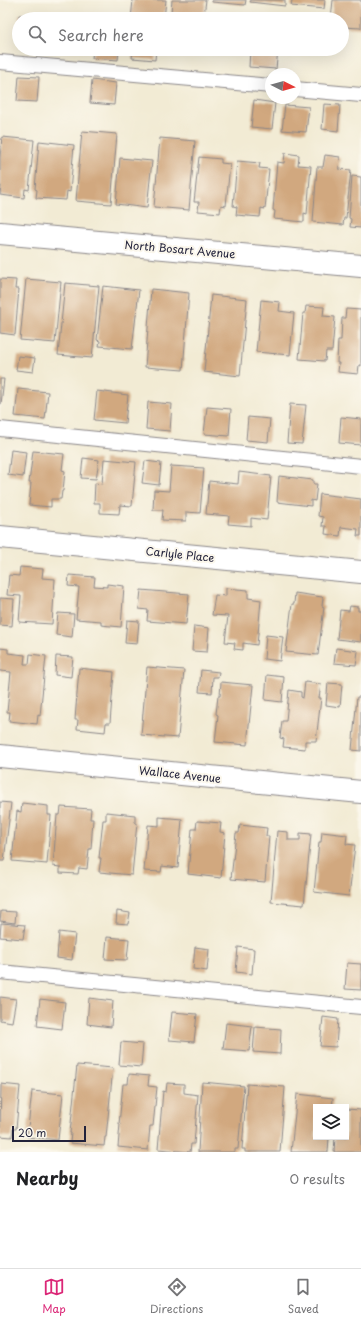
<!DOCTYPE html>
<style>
body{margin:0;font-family:"Playpen Sans",sans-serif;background:#f6f6f6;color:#202124}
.controls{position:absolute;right:12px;bottom:12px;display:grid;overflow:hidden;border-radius:0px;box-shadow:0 4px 16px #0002}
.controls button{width:36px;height:36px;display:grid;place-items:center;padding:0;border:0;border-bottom:1px solid #e0e0e0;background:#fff;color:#202124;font:20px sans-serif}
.compass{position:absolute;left:265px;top:68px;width:36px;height:36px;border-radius:50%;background:#fff;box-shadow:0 4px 16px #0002;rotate:96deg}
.scale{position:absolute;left:12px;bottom:10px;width:74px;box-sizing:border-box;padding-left:4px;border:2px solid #22223b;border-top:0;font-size:11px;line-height:14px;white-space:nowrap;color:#22223b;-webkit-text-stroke:3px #fbf7ec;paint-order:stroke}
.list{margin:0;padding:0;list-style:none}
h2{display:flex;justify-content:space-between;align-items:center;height:52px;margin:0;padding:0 16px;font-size:17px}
h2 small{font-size:13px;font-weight:400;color:#757577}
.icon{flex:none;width:22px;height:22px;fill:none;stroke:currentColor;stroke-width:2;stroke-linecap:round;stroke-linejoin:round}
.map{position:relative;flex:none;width:361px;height:1152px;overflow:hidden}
.search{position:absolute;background:#fff;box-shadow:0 4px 16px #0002;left:12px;right:12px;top:12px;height:44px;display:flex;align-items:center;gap:10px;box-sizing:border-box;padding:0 14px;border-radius:22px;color:#757577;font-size:15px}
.sheet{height:116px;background:#fff}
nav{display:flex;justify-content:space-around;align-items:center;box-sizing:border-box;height:56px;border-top:1px solid #e0e0e0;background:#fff;font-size:11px;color:#757577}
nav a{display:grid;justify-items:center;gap:2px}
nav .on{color:#db2777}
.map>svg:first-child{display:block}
.building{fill:#d1a87f}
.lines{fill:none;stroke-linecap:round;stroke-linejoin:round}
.service-casing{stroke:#8a8688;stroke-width:16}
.minor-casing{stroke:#8a8688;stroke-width:24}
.tertiary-casing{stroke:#8a8688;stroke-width:24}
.service{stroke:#fff;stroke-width:14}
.minor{stroke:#fff;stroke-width:22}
.tertiary{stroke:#fff;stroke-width:22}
.labels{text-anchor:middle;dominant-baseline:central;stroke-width:4;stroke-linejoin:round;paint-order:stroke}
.street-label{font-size:11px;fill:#22223b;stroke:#fbf7ec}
</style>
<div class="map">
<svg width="361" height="1152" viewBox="0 0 361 1152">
<rect width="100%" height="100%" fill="#fbf7ec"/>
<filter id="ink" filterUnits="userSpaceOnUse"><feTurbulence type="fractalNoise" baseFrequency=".025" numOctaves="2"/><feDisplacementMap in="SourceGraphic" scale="8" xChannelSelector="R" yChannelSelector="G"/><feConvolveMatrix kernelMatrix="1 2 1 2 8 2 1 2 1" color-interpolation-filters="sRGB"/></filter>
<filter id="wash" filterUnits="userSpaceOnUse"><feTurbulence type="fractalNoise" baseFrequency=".012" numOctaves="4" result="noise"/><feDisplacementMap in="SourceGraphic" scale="16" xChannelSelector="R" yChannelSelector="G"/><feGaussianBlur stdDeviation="0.9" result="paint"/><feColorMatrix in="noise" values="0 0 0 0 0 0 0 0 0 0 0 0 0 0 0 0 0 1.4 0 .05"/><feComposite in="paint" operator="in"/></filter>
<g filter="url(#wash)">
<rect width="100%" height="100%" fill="#f2ebd4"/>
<g id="blocks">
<!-- building -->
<path class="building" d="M133 0H166L164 19H131Z
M172 0H206L204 15 171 13Z
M212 0H246L245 5 212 2Z
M251 0H285V6L250 2Z
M292 0H325L324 9 291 6Z
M333 0H361V28L342 27V19H331Z
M19 15H28V19H19Z
M93 49H119L118 60 92 58Z
M133 49H156L155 60 132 58Z
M250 49H278L276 69 249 67Z
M19 76 39 77 37 102 17 101Z
M92 80 116 83 114 105 90 103Z
M254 100 275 103 272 129 251 127Z
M324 104 340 105 338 131 322 129Z
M285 105 309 107 306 132 282 130Z
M82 131 117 134 111 204 76 201Z
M2 137 34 140 29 190 25 189 24 198 0 195 1 186H0V157Z
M160 138 195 141 189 210 154 207Z
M39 141 74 145 70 192 67 191 66 200 36 198 37 190 35 189Z
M285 153 299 155 298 165 311 166 307 214 304 213V222L274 219 275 211 273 210 277 162 284 163Z
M325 155 340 157 339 169 351 170 346 218H344L343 225 313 222 317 167H323Z
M199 157 221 159V163L230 164 226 206 221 205 220 213 198 211 199 202H194Z
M120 158 152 161 147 208 116 204Z
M237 161 260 163 259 168 269 169 265 209 261 208 260 217 236 215 237 207 233 206Z
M352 176 361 177V228L350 227 351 219 349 218Z
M0 279 16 280 15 289H19L15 335 0 333Z
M26 279 61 282 55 343 20 340Z
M65 283 99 286 92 358 58 355Z
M103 286 139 290 132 349 99 346 100 341 97 340Z
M151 289 189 293 183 370 145 367Z
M211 295 247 299 240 376 204 372Z
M261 300 280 302 279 311 294 313 290 355 256 352Z
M306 306 324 307 323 316 335 317 332 351H326L325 361 299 359 303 313H305Z
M346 309 361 310V366L359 365 358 374 338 372 339 363H337L338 340H341L342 318H345Z
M18 356 35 358 33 372 16 370Z
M0 379H4L1 404H0Z
M18 389 48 392 45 419 15 416Z
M97 391 128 395 125 423 94 420Z
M148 402 172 404 170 431 146 429Z
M290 404 306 405 302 444 287 443Z
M207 407 231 409 229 436 204 434Z
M248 417 270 419 268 442 246 440Z
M341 417 361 419V445L339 443Z
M11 450 26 452 23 477 8 475Z
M33 451 64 454 62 470 65 471 63 491H62L61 499H51V507L29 505 31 483H29Z
M83 458 99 460 96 479 81 478Z
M104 459 136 462 132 506 120 505 119 514 100 513V503H94L95 483 102 484Z
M145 461 161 463 159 485 142 483Z
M171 466 204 468 200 513 186 512V521L162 520 163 510H153L154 490 169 491Z
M239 472 271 476 267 520 251 518V526L228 524 229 516 206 514 209 481 238 484Z
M279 476 313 480V484H317L315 501 311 500V506L277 502Z
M320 494 361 499V536H357L358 529 341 527 340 536 325 534 326 526H322L323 517 318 516Z
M20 567 43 569 42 578 55 579 52 624 19 622 21 596 7 595 9 575 19 576Z
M69 575 95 577 94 586 107 587V584L124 586 121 627 101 625V621L76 619 79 587 68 586Z
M226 588 248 590V598L261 600 257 645 243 643V650L234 649 235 643 225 642 228 616 212 615 215 595 226 596Z
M141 590 189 594 186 624 147 621 148 610 139 609Z
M295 593 322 597 323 598 322 606 324 607 318 655 286 652 292 604H294Z
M0 598 14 599 12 626 0 625Z
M350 606 358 607V611H361V642L337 639 340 610 349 611Z
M58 613 74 614 72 637 56 635Z
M127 620 139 621 137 644 125 643Z
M194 626 209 628 207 652 192 651Z
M266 635 283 637 280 661 264 659Z
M0 648 8 649V653L25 655 24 664H29L30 654 46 656 40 716 38 715 37 724 9 721 10 712H7L11 672 0 671Z
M336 648 358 651 356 665 334 663Z
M56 656 73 657 71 677 55 675Z
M147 667 184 670 178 738 141 735Z
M79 668 114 672 110 723H106L105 732 77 729 78 720H75Z
M201 670 219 672 218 677H213L212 693 199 692Z
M267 675 284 677 282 702 265 700Z
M221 682 253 685 247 745 215 742 218 715 216 714 218 696H220Z
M305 682 321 684 319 698H321L316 741H305V749L283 747 284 739 280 738 282 721H286L289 690 301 692V697L303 698Z
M328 683 342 684 340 707 326 705Z
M357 697H361V751L352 750Z
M0 802 11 803 4 861H0Z
M22 803 48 806V815H51L47 864 12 861 17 811 21 812Z
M61 807 91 809 90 819H93L91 849H89L87 869 79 868 78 874 60 873V867L53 866 57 815H60Z
M106 812 135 815V823H137L132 875 99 872 101 858H99L103 820H106Z
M159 817 182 819 178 868 162 866 161 872 144 871 148 825 159 826Z
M197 821 221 823 220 832 225 833 221 878 188 874 192 829H196Z
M240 825 267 828 266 836H269L265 882 231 879 236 833H239Z
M277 831 288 832V840H300V833L311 834 304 905 271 902Z
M322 832 347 835 346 844 355 845 349 896 314 892 319 842H321Z
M1 911 16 912 15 923 0 921Z
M117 911 130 913 128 924 116 923Z
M1 923 25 925 23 939 0 937Z
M59 932 75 934 72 960 57 958Z
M107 937 129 939 127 960 105 959Z
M195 947 209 949 207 971 193 969Z
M238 947 254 949 252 974 236 972Z
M347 963 361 964V990L345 989Z
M0 997 16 999 12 1022 0 1020Z
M89 998 113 1001 111 1027 87 1024Z
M40 999 65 1002 62 1029 37 1026Z
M172 1012 197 1014 194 1042 169 1040Z
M323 1017 338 1019 336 1047 320 1046Z
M226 1023 252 1026 249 1051 223 1049Z
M255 1027 281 1029 280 1054 253 1052Z
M121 1042 143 1044 141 1067 119 1065Z
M77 1065 113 1068 106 1137H105L104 1146 70 1143 71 1133H70Z
M129 1074 149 1076 148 1086 157 1087 153 1126H150L148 1150 118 1147 120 1124H119L123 1084H128Z
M202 1082 244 1086 238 1149H235V1152H198Z
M167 1083 184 1084V1093L198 1095 194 1144H191L190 1152 158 1149 163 1091 166 1092Z
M1 1084 20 1086 16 1129H13L12 1137 0 1136Z
M247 1084 285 1087 280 1152H245V1149H242Z
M32 1091 63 1094 58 1140 27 1137Z
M297 1094 333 1098 332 1107H316V1137H329L328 1152H291Z
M346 1109 361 1110V1152H334L335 1137H346Z"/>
</g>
</g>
<g filter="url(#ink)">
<use href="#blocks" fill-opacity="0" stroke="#8a8688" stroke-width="1"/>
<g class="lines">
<!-- service casing -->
<g class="service-casing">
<path id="service" d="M0 62 271 86
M295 89 361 95
M0 429 361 466
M0 972 361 1007"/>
</g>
<!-- minor casing -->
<g class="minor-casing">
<path id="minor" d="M0 537 361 572
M0 756 361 792"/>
</g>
<!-- tertiary casing -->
<g class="tertiary-casing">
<path id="tertiary" d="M0 233 361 266"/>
</g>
<!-- service -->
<use href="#service" class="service"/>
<!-- minor -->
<use href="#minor" class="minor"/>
<!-- tertiary -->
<use href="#tertiary" class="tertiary"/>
</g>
</g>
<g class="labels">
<!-- street labels -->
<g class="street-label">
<text transform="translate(180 249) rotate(5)">North Bosart Avenue</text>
<text transform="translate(180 554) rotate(6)">Carlyle Place</text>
<text transform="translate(180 774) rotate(6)">Wallace Avenue</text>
</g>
</g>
</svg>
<div class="controls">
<button><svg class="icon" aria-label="layers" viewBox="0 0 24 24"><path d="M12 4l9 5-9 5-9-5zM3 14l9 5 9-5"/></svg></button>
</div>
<svg class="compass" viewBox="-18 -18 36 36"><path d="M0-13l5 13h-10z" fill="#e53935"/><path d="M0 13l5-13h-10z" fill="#757577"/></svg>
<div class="scale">20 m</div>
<div class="search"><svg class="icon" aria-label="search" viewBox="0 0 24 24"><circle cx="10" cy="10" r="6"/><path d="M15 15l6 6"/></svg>Search here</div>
</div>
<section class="sheet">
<h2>Nearby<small>0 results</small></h2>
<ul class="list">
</ul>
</section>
<nav>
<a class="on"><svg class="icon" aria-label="map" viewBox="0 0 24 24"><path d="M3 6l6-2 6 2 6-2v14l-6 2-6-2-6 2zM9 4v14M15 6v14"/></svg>Map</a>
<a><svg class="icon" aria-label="directions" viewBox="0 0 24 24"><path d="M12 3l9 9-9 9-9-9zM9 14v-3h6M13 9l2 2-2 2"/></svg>Directions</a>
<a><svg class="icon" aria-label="saved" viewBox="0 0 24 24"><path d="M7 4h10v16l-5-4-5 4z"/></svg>Saved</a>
</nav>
